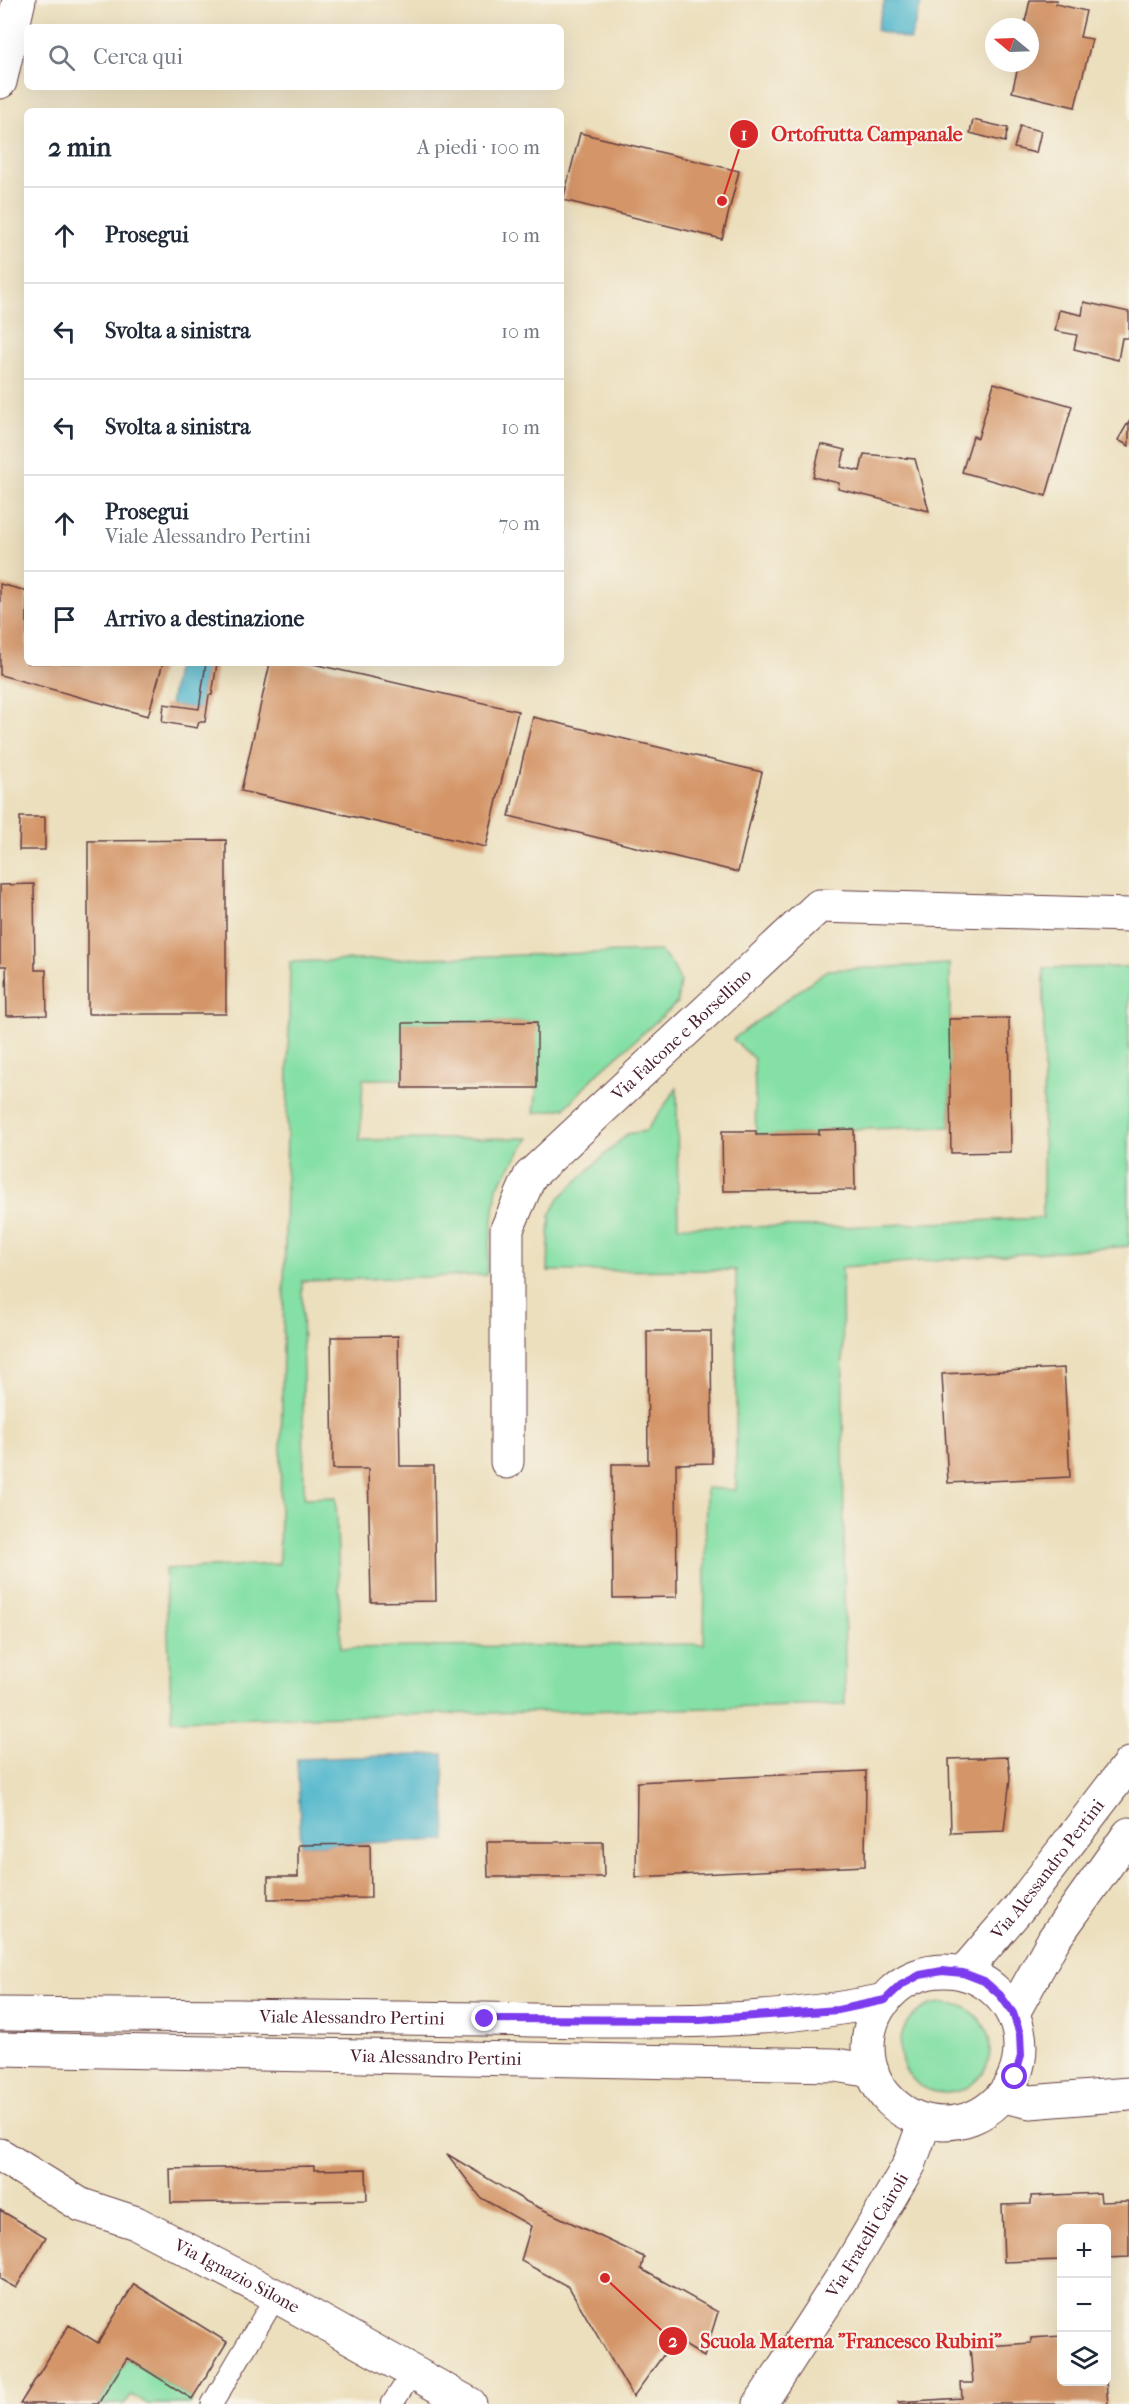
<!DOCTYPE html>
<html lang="it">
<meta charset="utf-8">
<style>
body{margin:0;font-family:"IM FELL French Canon",serif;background:#f6f6f7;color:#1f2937}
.controls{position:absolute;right:18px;bottom:18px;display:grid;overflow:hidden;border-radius:9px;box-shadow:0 6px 24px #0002}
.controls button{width:54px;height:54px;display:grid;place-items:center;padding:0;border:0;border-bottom:2px solid #e0e1e3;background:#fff;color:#1f2937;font:30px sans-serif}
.compass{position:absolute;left:985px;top:18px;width:54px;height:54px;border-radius:50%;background:#fff;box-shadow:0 6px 24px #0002;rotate:289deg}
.stop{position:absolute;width:18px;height:18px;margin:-14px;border:4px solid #7c3aed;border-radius:50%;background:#fff}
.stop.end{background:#7c3aed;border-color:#fff;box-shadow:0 2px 6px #0008}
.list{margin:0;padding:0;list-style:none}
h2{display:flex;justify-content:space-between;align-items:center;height:78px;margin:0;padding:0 24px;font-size:26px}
h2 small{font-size:20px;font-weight:400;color:#747a83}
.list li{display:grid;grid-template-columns:39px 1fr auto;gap:18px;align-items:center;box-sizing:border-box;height:96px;padding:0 24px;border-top:2px solid #e0e1e3}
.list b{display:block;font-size:22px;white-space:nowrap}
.list p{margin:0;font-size:20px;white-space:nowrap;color:#747a83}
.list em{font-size:20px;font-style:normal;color:#747a83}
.icon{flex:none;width:33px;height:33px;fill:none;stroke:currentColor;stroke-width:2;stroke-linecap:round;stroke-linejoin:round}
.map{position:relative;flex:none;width:1129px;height:2404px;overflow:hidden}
.search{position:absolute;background:#fff;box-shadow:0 6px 24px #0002;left:24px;top:24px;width:540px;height:66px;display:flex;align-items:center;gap:15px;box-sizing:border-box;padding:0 21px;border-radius:9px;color:#747a83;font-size:22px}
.panel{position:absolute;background:#fff;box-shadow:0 6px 24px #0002;left:24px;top:108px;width:540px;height:558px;border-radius:9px}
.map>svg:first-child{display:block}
.green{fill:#85e0a6;stroke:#688068;stroke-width:1.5}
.water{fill:#4eb6cc;stroke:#4c6a7c;stroke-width:1.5}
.building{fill:#d49567}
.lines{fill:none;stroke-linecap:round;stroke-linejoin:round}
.service-casing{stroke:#623c41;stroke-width:23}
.minor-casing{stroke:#623c41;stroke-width:35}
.tertiary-casing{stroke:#623c41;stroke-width:35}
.primary-casing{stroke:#623c41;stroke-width:35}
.service{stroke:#fff;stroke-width:21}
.minor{stroke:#fff;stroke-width:33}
.tertiary{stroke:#fff;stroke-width:33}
.primary{stroke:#fff;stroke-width:33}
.route{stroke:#7c3aed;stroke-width:8}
.labels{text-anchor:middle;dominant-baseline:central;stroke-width:4.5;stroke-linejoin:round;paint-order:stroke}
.street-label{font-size:18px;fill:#4a1f2b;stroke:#f7f3e8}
.leader{fill:none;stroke:#d62828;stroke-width:2}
.callout-dot{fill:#d62828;stroke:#f7f3e8;stroke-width:2}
.mark-label{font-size:18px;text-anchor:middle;font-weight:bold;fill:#fff}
.callout-label{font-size:20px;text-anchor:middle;font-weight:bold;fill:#d62828;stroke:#f7f3e8;stroke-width:4.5;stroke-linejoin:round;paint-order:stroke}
</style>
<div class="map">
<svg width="1129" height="2404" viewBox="0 0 1129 2404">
<rect width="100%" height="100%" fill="#f7f3e8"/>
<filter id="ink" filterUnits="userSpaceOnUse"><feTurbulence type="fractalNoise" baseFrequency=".0167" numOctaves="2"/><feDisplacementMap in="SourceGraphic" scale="12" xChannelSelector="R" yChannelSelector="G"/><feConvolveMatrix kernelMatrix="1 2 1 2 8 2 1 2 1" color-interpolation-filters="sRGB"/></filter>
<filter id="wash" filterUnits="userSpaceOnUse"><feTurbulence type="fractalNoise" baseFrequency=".008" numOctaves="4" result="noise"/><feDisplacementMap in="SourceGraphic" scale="24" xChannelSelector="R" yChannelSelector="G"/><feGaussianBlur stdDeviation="1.35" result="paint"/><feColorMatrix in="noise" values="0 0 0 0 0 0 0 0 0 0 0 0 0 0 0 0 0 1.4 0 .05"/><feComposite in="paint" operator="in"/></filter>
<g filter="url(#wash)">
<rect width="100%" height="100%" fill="#ecdfbd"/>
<!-- green -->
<path class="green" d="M660 951 673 966 680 981 677 1003 599 1072 565 1108 534 1113 537 1088 536 1022 403 1023 404 1079H363L360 1140 529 1138 497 1187 486 1275 302 1281 304 1498 336 1497 341 1648 704 1644 706 1488 736 1490V1270L548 1271 550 1216 559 1198 627 1134 646 1131 677 1088 678 1226 841 1227 1043 1218 1044 968 1129 967V1246L842 1267 845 1705 172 1720 165 1569 279 1564 290 962Z
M950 964V1127L820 1130 819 1134 756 1135 754 1059 733 1039 827 970Z
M900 2048a45 45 0 1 1 90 0a45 45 0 1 1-90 0Z
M127 2358 192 2399 190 2404H148L131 2395 125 2404H98Z"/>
<!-- water -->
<path class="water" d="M885 0H922L910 40 876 30Z
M177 663H206L199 709 170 705Z
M443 1754 446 1840 301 1845 297 1759Z"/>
<g id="blocks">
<!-- building -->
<path class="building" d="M1030 0H1057L1056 4 1086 11 1080 37 1092 39 1075 107 1012 92 1019 63H1030V27H1024Z
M973 120 1008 128 1005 142 970 133Z
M1020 126 1041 131 1036 153 1014 148Z
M580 133 739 171 722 239 563 200Z
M1084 302 1129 312V338H1122L1118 360 1074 349 1077 335 1055 331 1059 310 1082 315Z
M994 383 1072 406 1046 496 962 472 973 436 978 438Z
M1129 421V446L1118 440Z
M821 444 845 450 841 467 860 471 864 454 915 459 929 511 838 489 839 483 813 477Z
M0 584 27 591V663H163L148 716 0 675Z
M206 663H217L212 695H209L205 722H199L197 728 162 722 164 704 199 709Z
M270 663H309L518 711 486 847 241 791Z
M533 717 762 772 738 872 509 816Z
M20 817H45V850H19Z
M226 840V1014H88V841Z
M34 884 35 970H46L47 1015 7 1016 6 966H0V885Z
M1009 1018 1011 1152 951 1153 949 1019Z
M537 1022V1088H403V1023Z
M854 1129 855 1190 723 1191 722 1131H756V1135L819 1134V1130Z
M647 1331H711L712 1463 676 1464 677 1597 613 1598 612 1464H648Z
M398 1336 400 1466H434L436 1601 371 1602 368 1469H333L331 1337Z
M1064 1368 1070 1477 948 1483 942 1374Z
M1008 1757 1010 1778 1004 1831 951 1833 949 1759Z
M866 1771 865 1866 636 1877 637 1782Z
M487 1842H603L604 1877H488Z
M370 1844 371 1898 268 1899V1877H298V1845Z
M447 2154 527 2202 644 2257 641 2269 718 2312 704 2357 675 2339 633 2397 569 2287 521 2261 531 2226 481 2198Z
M314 2166V2170L366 2169 367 2200 171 2203 170 2169Z
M1100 2193 1101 2202 1129 2201V2257L1106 2258V2228H1062V2260L1004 2262 1002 2205 1031 2204V2196Z
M0 2210 46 2237 16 2288 0 2279Z
M134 2284 227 2342 192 2399 127 2358 98 2404H20L69 2325 98 2343Z
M1062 2336V2382H1106L1108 2404H899L898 2402 962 2398 961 2383H973L970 2347 1031 2343V2338Z"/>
</g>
</g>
<g filter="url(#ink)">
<use href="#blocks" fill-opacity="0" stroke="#623c41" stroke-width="1.5"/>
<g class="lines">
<!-- service casing -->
<g class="service-casing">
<path id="service" d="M212 2404 276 2296
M392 2404 413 2372"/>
</g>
<!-- minor casing -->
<g class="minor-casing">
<g id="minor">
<path d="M0 82 19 0"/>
<path id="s1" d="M507 1462V1229L530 1176 819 906 1129 915"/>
<path d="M1003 2096 1030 2102 1129 2094"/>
<path id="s2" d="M0 2155 81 2205 136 2223 276 2296 470 2404"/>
</g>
</g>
<!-- tertiary casing -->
<g class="tertiary-casing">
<g id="tertiary">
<path id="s3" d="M760 2404 849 2267 909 2165 925 2121"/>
</g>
</g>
<!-- primary casing -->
<g class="primary-casing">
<g id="primary">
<circle cx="944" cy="2047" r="76"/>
<path id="s4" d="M963 1973 1018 1909 1129 1764"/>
<path d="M1013 2013 1054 1939 1129 1834"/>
<path id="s5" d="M0 2014C161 2015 321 2017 482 2019 615 2021 753 2028 885 2000"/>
<path id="s6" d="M0 2049 836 2065 872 2071"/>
</g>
</g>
<!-- service -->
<use href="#service" class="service"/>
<!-- minor -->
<use href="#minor" class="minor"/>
<!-- tertiary -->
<use href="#tertiary" class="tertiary"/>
<!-- primary -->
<use href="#primary" class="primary"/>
</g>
</g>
<g class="lines" filter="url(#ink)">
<!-- route -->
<path class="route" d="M485 2019 700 2020 838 2010 885 2000 901 1985 920 1975 942 1971 963 1973 984 1981 1000 1995 1013 2013 1020 2034 1021 2056 1015 2077"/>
</g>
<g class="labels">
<!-- street labels -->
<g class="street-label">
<text stroke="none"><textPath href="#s1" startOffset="498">Via Falcone e Borsellino</textPath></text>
<text stroke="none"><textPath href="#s4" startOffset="134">Via Alessandro Pertini</textPath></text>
<text stroke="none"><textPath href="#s5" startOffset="352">Viale Alessandro Pertini</textPath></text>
<text stroke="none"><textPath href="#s6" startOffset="436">Via Alessandro Pertini</textPath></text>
<text stroke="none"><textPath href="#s3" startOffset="200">Via Fratelli Cairoli</textPath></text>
<text stroke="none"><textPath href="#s2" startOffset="267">Via Ignazio Silone</textPath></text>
</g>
</g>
<!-- callouts -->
<path class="leader" d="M722 201L744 134M605 2278L673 2341"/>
<g class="callout-dot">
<circle cx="722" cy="201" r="6"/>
<circle cx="605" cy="2278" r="6"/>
<circle cx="744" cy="134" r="15"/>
<circle cx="673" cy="2341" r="15"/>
</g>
<g class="mark-label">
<text x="744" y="140">1</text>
<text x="673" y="2347">2</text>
</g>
<g class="callout-label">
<text x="867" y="141">Ortofrutta Campanale</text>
<text x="851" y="2348">Scuola Materna "Francesco Rubini"</text>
</g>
</svg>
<div class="controls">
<button>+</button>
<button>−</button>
<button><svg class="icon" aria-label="layers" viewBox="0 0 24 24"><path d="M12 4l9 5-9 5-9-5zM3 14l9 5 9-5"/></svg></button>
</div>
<svg class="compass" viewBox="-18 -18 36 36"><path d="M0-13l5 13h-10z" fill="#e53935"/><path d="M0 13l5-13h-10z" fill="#747a83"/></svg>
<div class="stop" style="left:1015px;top:2077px"></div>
<div class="stop end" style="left:485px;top:2019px"></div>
<div class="search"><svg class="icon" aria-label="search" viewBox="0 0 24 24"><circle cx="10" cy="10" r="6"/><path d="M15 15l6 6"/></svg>Cerca qui</div>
<section class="panel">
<h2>2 min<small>A piedi · 100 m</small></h2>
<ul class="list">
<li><svg class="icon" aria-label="ahead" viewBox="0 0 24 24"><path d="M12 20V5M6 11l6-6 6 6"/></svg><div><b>Prosegui</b></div><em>10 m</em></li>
<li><svg class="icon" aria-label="left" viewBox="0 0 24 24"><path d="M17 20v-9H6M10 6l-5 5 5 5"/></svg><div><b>Svolta a sinistra</b></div><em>10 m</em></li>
<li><svg class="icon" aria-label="left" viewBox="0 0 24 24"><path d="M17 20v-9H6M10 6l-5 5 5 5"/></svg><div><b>Svolta a sinistra</b></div><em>10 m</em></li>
<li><svg class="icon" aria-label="ahead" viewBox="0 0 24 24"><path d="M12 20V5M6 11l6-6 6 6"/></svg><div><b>Prosegui</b><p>Viale Alessandro Pertini</p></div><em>70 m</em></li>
<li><svg class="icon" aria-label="arrive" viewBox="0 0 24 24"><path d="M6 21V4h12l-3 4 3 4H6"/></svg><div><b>Arrivo a destinazione</b></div></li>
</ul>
</section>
</div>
